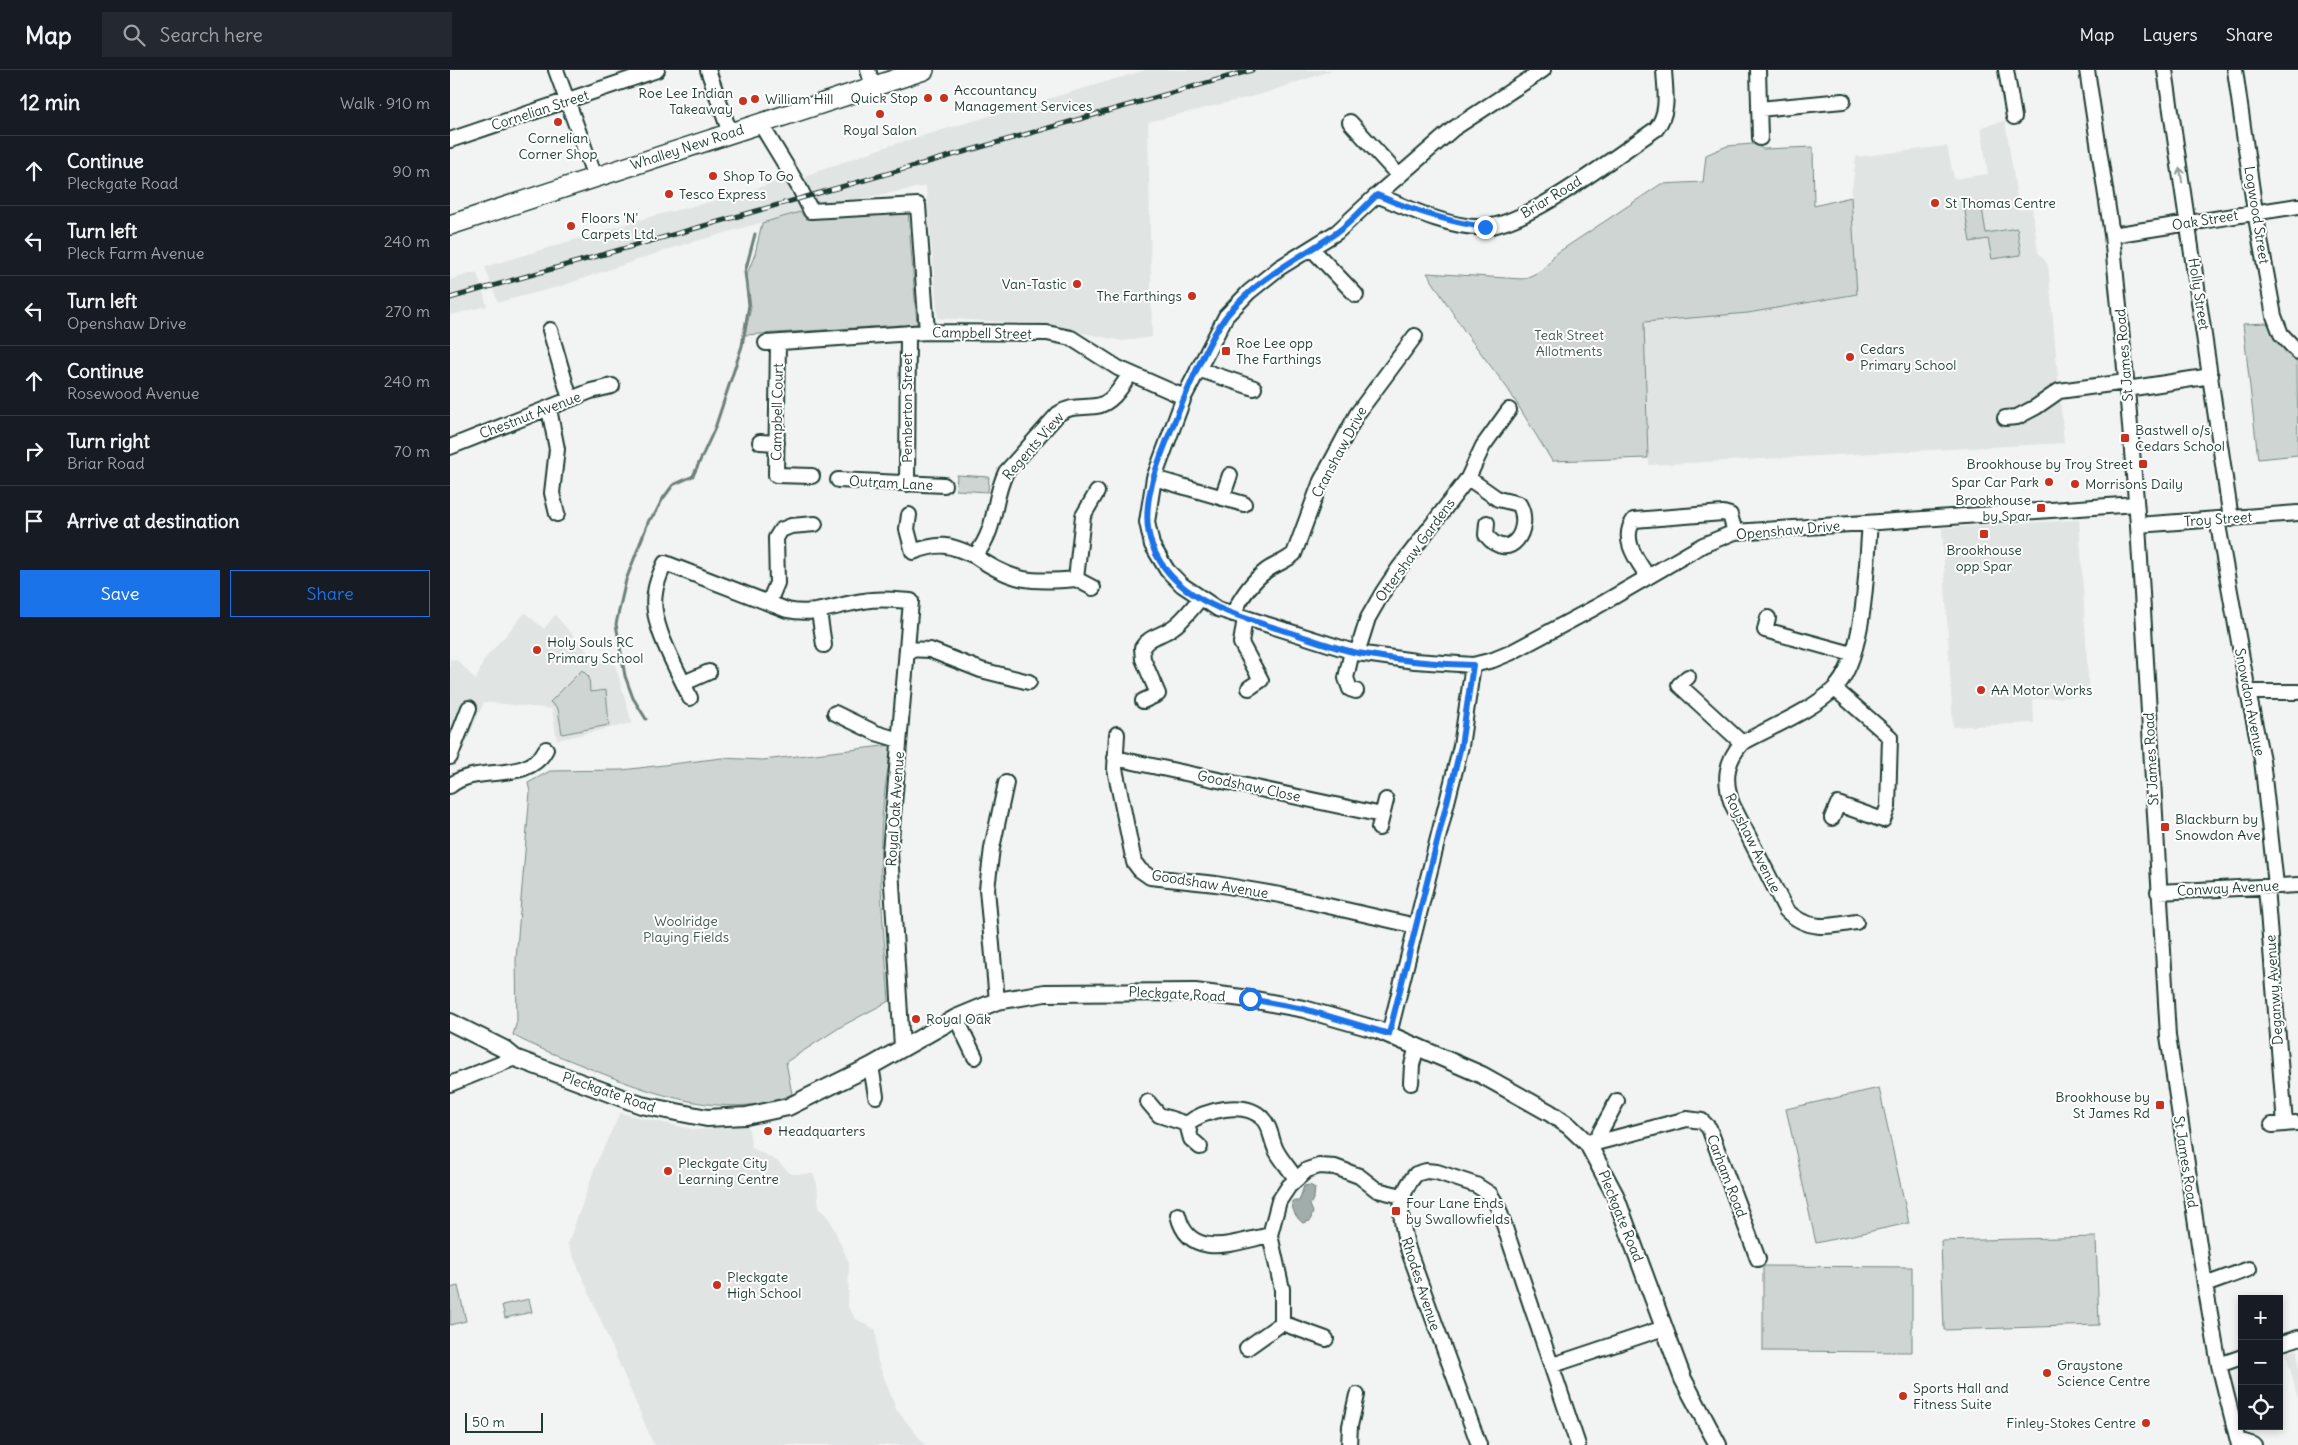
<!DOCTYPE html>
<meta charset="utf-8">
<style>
body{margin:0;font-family:Delius,sans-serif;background:#242831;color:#f1f3f6}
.controls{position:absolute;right:15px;bottom:15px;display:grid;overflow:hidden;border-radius:0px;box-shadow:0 2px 8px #0003}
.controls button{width:45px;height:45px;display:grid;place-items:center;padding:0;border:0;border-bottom:1px solid #363941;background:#171b24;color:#f1f3f6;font:25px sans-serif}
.scale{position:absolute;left:15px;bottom:12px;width:78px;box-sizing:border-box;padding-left:5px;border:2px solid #1f3d34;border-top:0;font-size:14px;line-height:18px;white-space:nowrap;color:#1f3d34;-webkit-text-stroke:4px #fff;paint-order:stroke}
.stop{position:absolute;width:15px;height:15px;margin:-11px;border:4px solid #1a73e8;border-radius:50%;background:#fff}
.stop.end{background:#1a73e8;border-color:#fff;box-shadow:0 1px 5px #0008}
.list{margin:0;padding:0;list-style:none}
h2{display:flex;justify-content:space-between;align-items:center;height:65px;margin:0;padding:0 20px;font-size:21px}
h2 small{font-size:16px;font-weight:400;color:#9ea1a6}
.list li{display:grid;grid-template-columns:32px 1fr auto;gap:15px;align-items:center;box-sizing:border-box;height:70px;padding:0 20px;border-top:1px solid #363941}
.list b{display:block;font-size:19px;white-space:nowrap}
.list p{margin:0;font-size:16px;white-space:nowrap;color:#9ea1a6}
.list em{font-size:16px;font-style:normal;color:#9ea1a6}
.actions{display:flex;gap:10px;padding:15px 20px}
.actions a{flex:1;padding:11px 0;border:1px solid #1a73e8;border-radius:0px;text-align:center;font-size:18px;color:#1a73e8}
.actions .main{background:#1a73e8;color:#fff}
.icon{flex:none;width:28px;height:28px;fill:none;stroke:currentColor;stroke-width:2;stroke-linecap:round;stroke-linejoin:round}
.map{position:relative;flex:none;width:1848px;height:1375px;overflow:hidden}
header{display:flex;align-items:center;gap:30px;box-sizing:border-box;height:70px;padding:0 25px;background:#171b24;border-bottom:1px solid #363941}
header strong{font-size:24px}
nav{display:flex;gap:28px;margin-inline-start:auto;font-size:18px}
.search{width:350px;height:45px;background:#242831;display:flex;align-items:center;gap:12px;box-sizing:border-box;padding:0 18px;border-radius:0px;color:#9ea1a6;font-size:19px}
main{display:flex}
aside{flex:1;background:#171b24}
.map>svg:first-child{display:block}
.built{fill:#e0e4e3}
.green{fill:#ced5d3;stroke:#768984}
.water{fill:#a1adaa;stroke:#6d807b}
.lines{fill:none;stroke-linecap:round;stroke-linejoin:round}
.stream{stroke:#6d807b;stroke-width:3}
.minor-casing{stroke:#1f3d34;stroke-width:18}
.major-casing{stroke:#1f3d34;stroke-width:20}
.highway-casing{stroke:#1f3d34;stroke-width:22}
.minor{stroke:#fff;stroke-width:14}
.major{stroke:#fff;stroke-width:16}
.highway{stroke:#fff;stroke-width:19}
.rail-casing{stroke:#1f3d34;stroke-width:5}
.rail{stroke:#fff;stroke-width:3;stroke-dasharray:9;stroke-linecap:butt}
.oneway{stroke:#8f9e9a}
.route{stroke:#1a73e8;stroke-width:6}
.poi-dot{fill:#c8321e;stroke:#fff;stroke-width:2}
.labels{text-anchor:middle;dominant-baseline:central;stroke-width:4;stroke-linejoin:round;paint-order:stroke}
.poi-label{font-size:14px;fill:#1f3d34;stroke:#fff;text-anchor:start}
.street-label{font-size:14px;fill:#1f3d34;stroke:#fff}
.park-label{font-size:14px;fill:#425b54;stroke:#fff}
</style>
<header>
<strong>Map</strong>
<div class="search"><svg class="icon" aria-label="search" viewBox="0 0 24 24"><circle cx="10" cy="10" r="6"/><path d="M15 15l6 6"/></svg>Search here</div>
<nav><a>Map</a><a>Layers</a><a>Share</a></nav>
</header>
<main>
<aside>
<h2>12 min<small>Walk · 910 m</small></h2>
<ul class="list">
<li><svg class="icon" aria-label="ahead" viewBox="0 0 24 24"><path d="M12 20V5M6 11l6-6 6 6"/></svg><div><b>Continue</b><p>Pleckgate Road</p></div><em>90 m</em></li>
<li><svg class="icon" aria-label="left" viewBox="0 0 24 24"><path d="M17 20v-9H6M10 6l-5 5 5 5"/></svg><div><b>Turn left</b><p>Pleck Farm Avenue</p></div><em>240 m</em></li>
<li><svg class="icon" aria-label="left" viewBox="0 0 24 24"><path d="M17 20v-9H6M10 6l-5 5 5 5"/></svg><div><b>Turn left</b><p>Openshaw Drive</p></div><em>270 m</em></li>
<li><svg class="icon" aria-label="ahead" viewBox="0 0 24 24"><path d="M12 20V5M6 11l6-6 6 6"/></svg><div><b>Continue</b><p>Rosewood Avenue</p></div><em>240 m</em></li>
<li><svg class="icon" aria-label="right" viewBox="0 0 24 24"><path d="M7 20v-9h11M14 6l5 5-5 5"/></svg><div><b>Turn right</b><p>Briar Road</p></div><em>70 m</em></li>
<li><svg class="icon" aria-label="arrive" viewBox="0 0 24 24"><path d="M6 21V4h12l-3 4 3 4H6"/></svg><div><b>Arrive at destination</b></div></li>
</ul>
<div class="actions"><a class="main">Save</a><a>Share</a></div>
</aside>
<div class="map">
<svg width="1848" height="1375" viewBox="0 0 1848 1375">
<rect width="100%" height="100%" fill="#f2f3f3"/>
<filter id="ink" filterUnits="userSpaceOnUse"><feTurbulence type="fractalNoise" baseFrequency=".02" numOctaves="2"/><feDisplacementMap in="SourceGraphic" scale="10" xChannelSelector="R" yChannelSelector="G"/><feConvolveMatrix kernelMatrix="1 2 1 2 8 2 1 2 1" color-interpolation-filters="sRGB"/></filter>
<g filter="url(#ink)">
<!-- built -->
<path class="built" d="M696 0H883L812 24 698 52 702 267 673 271 588 254 488 248 476 116 366 137 354 116 356 107 363 103 438 76Z
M1555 51 1569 140 1582 138 1588 182 1598 195 1614 373 1199 395 1193 252 1218 246 1299 243 1406 224 1401 127 1406 87 1497 76 1504 109 1538 104 1531 57Z
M334 109 340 113 352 134 350 142 228 176 108 217 49 232 47 230 35 197 203 146 284 126Z
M22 203H27L37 236 0 245V210Z
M1629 450 1639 626 1583 629 1584 653 1503 657 1492 458Z
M75 543 94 559 105 545 144 589 165 595 182 653 107 670 102 639 34 632 7 693 0 691V589L8 591 26 610 34 590Z
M170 1043 245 1060 298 1056 302 1078 327 1091 341 1104H363L367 1114 369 1138 380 1150 399 1193 398 1237 406 1249 426 1260 427 1289 446 1339 475 1375H204L118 1174 147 1092Z
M1848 1279V1329L1836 1283Z"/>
<!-- green -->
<path class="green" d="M1303 74 1313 79 1363 77 1364 136 1401 127 1407 224 1298 243 1194 252 1198 388 1102 391 1058 319 1015 262 977 203 1072 209C1087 204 1096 199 1104 185L1211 114 1253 112 1256 85 1277 76Z
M1531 132 1536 163 1567 158 1571 185 1542 189 1538 169 1520 172 1514 135Z
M458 141 467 254 295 265 301 237 297 204 305 184 312 153 350 142 356 149Z
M1818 253 1826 267 1847 291 1848 385 1808 389 1793 254Z
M507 405 539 407 538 422 506 420Z
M132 600 139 607 140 622 156 620 159 655 112 664 108 639 100 632Z
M442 675C439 692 436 710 434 728 426 795 434 864 439 931L392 956 336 992 342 1024C276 1054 192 1020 129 994 107 985 84 977 63 965L67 951 66 889 80 722 78 713 100 701 172 700 272 688 313 690Z
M1429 1018 1459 1153 1366 1173 1336 1039Z
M1646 1167 1649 1255 1494 1260 1491 1171Z
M1313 1196 1462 1197V1282L1313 1281Z
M8 1216 16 1251 0 1255V1218Z
M79 1229 82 1242 55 1248 52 1235Z"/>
<!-- water -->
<path class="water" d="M860 1115 865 1118 864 1127 860 1135 863 1142 860 1151 853 1153C847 1149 841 1139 842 1131H849L854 1116Z"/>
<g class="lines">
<!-- stream -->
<path class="stream" d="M196 649 183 628 175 606 166 554 176 510 199 450 205 444 212 430 223 415 243 406 265 358 292 276 299 235 295 202 305 164"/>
<!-- minor casing -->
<g class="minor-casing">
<path id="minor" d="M106 0 145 107
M258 0 280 63
M418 0 423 16
M1093 0 1003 59 927 125 887 162 829 198 799 222 776 246 734 327 704 408 697 452 702 475 717 500 732 515 768 539 907 583 965 591 1023 595 1043 590 1060 583 1146 537 1253 475 1285 462 1686 434
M1308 0 1310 68
M1556 0 1564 47
M1637 0 1662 165 1677 319 1688 455 1718 966 1755 1215 1769 1295 1789 1375
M1715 0 1781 449
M1785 0 1805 142 1824 246 1831 264 1848 282
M1309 39 1393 31
M900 52 949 106
M310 53 349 117 361 141 468 135 477 262
M0 70 207 0
M927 125C955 137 1004 160 1036 157 1082 152 1165 86 1206 59 1220 42 1215 21 1214 0
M1662 165 1848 136
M861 178 906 225
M100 260 120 329
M316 273 477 262 597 263 621 268 668 298 734 327
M328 273 326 405 362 406
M748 299 804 318
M1677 319 1761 306
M99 339 107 379 102 423 107 444
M1555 348 1567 347 1586 337 1609 321 1676 312
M310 372 327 373
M0 377 141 321 162 316
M704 408 794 434
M1018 408 1048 429 1069 434C1083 458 1060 495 1036 465L1037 453
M388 410 494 415
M457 414 458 263
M772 428 780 405
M459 445 457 459 463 482C490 472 499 474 525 486 549 455 541 433 556 402L608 344C621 335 631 338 646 336 662 334 672 316 680 304
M1767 449 1798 622 1812 690 1826 815
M1688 455 1848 443
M525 486C563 512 581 513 626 509L633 446 647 422
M1198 507C1187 490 1170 469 1184 450L1273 443 1280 445 1285 462
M626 509 643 518
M319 532 327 513 326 468 331 460 341 456 365 454
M369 542 374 575
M783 544C791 527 801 512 817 500 826 494 836 491 844 484L871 411 907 344 965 266
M795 548 791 573 811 610 799 618
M1318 548 1315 560 1402 584
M457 579 480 580 531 600 579 612
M902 581 896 608 900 619 906 621
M907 583 918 548 933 522 949 498 1018 408 1033 376 1059 340
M1238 607 1229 615 1292 673
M234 613 259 602
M1798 622H1848
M240 628C228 599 199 554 205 523 206 512 211 502 215 493L337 540C367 546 385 535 414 531 429 528 445 530 461 531L440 782 452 977
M693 631 708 624 693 589 692 578C699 566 711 566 722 558 733 551 741 539 750 529
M385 643 426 663 449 670
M667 664 665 699 684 792 690 800 700 807 766 814 830 825 966 856
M0 687 19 638
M665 688 932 745
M0 716C27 693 78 715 96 679
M1382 748 1388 734 1433 750 1438 737 1440 667 1385 619
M929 758 936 730
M1816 817 1835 1054
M1708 822 1848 815
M1406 852C1378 857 1357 861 1336 840L1282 734C1274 711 1275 692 1292 673 1319 658 1363 640 1384 619 1416 588 1416 496 1420 453
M547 931 537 819 542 778 556 713
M506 948 525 987
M939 964 1011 676 1023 595
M421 996 426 1026
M961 1013 962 995 967 976
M0 1014 65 988
M698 1032 709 1045 737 1054
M1822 1055 1846 1053
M1138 1074 1147 1068 1167 1031
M1138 1075 1237 1049 1252 1051 1259 1058 1308 1189
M750 1077 741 1069 737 1054C754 1040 795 1030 812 1048 821 1057 821 1070 826 1080 831 1090 840 1099 846 1109
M728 1145C739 1192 786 1172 820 1165
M1755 1215 1799 1199
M876 1269 832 1253V1219L820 1165 829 1131 839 1116 857 1100 869 1096 885 1097 909 1106 927 1120 952 1126
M1829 1274 1848 1268
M797 1278 832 1253
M1103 1295 1214 1258
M1769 1295 1792 1287
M1788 1370 1804 1375
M899 1375 900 1356 907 1325
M1029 1375 958 1179C951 1150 944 1129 966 1104L976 1101 987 1102 1026 1115 1040 1124 1048 1137 1128 1375"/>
</g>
<!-- major casing -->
<g class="major-casing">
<path id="major" d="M0 952 54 979 65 988 191 1035 257 1048 296 1046 338 1037 421 996 506 948 547 931 595 923 745 922 800 929 854 939 928 960 1032 1005 1100 1043 1119 1056 1138 1074 1165 1125 1233 1309 1268 1375"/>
</g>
<!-- highway casing -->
<g class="highway-casing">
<path id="highway" d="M0 155 474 0"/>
</g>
<!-- minor -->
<use href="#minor" class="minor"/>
<!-- major -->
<use href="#major" class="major"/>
<!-- highway -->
<use href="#highway" class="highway"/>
<!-- rail casing -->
<g class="rail-casing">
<path id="rail" d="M0 228 802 0"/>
</g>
<!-- rail -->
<use href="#rail" class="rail"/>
</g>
<!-- one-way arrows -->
<defs><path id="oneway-shaft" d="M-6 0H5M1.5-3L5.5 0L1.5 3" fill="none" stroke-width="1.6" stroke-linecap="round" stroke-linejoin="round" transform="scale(1.25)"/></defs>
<use class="oneway" href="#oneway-shaft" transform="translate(1731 105) rotate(-99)"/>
</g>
<g class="lines" filter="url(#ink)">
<!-- route -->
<path class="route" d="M800 929 854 939 939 964 1011 676 1023 595C984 594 945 590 908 583 884 578 861 569 839 562 788 546 723 531 702 475 687 435 711 385 726 348 738 319 759 267 778 244 808 208 848 189 886 163 901 153 914 137 927 125 962 140 996 152 1035 157"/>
</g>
<!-- markers -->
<g class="poi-dot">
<circle cx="478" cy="28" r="5"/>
<circle cx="494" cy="28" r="5"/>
<circle cx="305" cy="29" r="5"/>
<circle cx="293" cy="31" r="5"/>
<circle cx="430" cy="44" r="5"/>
<circle cx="108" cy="52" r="5"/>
<circle cx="263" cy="106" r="5"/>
<circle cx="219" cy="124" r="5"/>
<circle cx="1485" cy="133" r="5"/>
<circle cx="121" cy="156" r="5"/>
<circle cx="627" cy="214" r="5"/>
<circle cx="742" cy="226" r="5"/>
<rect x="771" y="276" width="10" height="10" rx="2.5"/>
<circle cx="1400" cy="287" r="5"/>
<rect x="1670" y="363" width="10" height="10" rx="2.5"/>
<rect x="1688" y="389" width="10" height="10" rx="2.5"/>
<circle cx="1599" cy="412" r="5"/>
<circle cx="1625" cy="414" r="5"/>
<rect x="1586" y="433" width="10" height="10" rx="2.5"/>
<rect x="1529" y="459" width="10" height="10" rx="2.5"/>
<circle cx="87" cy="580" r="5"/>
<circle cx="1531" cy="620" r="5"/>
<rect x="1710" y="752" width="10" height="10" rx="2.5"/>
<circle cx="466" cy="949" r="5"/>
<rect x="1705" y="1030" width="10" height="10" rx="2.5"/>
<circle cx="318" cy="1061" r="5"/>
<circle cx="218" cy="1101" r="5"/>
<rect x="941" y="1136" width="10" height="10" rx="2.5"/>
<circle cx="267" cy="1215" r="5"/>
<circle cx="1597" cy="1303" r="5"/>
<circle cx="1453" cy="1326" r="5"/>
<circle cx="1696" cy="1353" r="5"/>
</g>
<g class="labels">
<!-- poi labels -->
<g class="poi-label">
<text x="504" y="20">Accountancy<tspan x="504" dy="16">Management Services</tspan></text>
<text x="283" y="23" text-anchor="end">Roe Lee Indian<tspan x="283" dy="16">Takeaway</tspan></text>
<text x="468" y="28" text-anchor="end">Quick Stop</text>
<text x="315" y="29">William Hill</text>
<text x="430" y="60" text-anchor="middle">Royal Salon</text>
<text x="108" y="68" text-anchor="middle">Cornelian<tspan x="108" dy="16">Corner Shop</tspan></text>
<text x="273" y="106">Shop To Go</text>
<text x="229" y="124">Tesco Express</text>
<text x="1495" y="133">St Thomas Centre</text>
<text x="131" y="148">Floors 'N'<tspan x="131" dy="16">Carpets Ltd.</tspan></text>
<text x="617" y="214" text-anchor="end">Van-Tastic</text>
<text x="732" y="226" text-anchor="end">The Farthings</text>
<text x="786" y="273">Roe Lee opp<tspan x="786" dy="16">The Farthings</tspan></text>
<text x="1410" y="279">Cedars<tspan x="1410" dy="16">Primary School</tspan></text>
<text x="1685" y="360">Bastwell o/s<tspan x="1685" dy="16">Cedars School</tspan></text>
<text x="1683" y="394" text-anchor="end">Brookhouse by Troy Street</text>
<text x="1589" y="412" text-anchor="end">Spar Car Park</text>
<text x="1635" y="414">Morrisons Daily</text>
<text x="1581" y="430" text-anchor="end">Brookhouse<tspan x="1581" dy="16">by Spar</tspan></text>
<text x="1534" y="480" text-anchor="middle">Brookhouse<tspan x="1534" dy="16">opp Spar</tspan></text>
<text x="97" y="572">Holy Souls RC<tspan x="97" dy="16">Primary School</tspan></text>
<text x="1541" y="620">AA Motor Works</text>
<text x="1725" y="749">Blackburn by<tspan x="1725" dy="16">Snowdon Ave</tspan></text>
<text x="476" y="949">Royal Oak</text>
<text x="1700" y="1027" text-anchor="end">Brookhouse by<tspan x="1700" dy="16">St James Rd</tspan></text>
<text x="328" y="1061">Headquarters</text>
<text x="228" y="1093">Pleckgate City<tspan x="228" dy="16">Learning Centre</tspan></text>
<text x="956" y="1133">Four Lane Ends<tspan x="956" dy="16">by Swallowfields</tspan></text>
<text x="277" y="1207">Pleckgate<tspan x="277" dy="16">High School</tspan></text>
<text x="1607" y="1295">Graystone<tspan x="1607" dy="16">Science Centre</tspan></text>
<text x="1463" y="1318">Sports Hall and<tspan x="1463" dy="16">Fitness Suite</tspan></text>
<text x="1686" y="1353" text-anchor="end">Finley-Stokes Centre</text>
</g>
<!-- street labels -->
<g class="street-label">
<text transform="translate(90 40) rotate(-18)">Cornelian Street</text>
<text transform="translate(237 77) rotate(-18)">Whalley New Road</text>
<text transform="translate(1101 127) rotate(-31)">Briar Road</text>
<text transform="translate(1807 145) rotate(81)">Logwood Street</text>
<text transform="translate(1755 150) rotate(-9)">Oak Street</text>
<text transform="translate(1749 224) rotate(81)">Holly Street</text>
<text transform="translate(532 263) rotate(1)">Campbell Street</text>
<text transform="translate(1674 285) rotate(-95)">St James Road</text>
<text transform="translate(457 338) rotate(-90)">Pemberton Street</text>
<text transform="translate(327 342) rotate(-89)">Campbell Court</text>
<text transform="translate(80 345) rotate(-21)">Chestnut Avenue</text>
<text transform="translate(583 376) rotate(-49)">Regents View</text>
<text transform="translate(889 382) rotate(-62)">Cranshaw Drive</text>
<text transform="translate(441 413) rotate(3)">Outram Lane</text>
<text transform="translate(1768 449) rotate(-4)">Troy Street</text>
<text transform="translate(1338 460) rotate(-5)">Openshaw Drive</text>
<text transform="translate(965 480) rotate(-54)">Ottershaw Gardens</text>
<text transform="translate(1800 632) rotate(79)">Snowdon Avenue</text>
<text transform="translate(1701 689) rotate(-93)">St James Road</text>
<text transform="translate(799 716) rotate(12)">Goodshaw Close</text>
<text transform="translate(445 739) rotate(-86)">Royal Oak Avenue</text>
<text transform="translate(1303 773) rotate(64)">Royshaw Avenue</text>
<text transform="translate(760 814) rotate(9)">Goodshaw Avenue</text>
<text transform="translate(1778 818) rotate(-3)">Conway Avenue</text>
<text transform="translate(1824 920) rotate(-94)">Deganwy Avenue</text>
<text transform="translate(727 924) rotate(3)">Pleckgate Road</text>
<text transform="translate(159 1022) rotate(19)">Pleckgate Road</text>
<text transform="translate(1736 1092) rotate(81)">St James Road</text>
<text transform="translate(1277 1106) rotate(69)">Carham Road</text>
<text transform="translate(1171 1146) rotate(68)">Pleckgate Road</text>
<text transform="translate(971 1214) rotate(72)">Rhodes Avenue</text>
</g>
<!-- park labels -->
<g class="park-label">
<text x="1119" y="265">Teak Street<tspan x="1119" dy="16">Allotments</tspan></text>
<text x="236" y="851">Woolridge<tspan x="236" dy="16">Playing Fields</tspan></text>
</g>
</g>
</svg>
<div class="controls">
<button>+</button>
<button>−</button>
<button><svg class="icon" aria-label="locate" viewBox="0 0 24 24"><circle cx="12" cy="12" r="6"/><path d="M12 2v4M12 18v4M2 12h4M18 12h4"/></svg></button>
</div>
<div class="scale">50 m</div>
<div class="stop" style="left:800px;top:929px"></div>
<div class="stop end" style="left:1035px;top:157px"></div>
</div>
</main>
